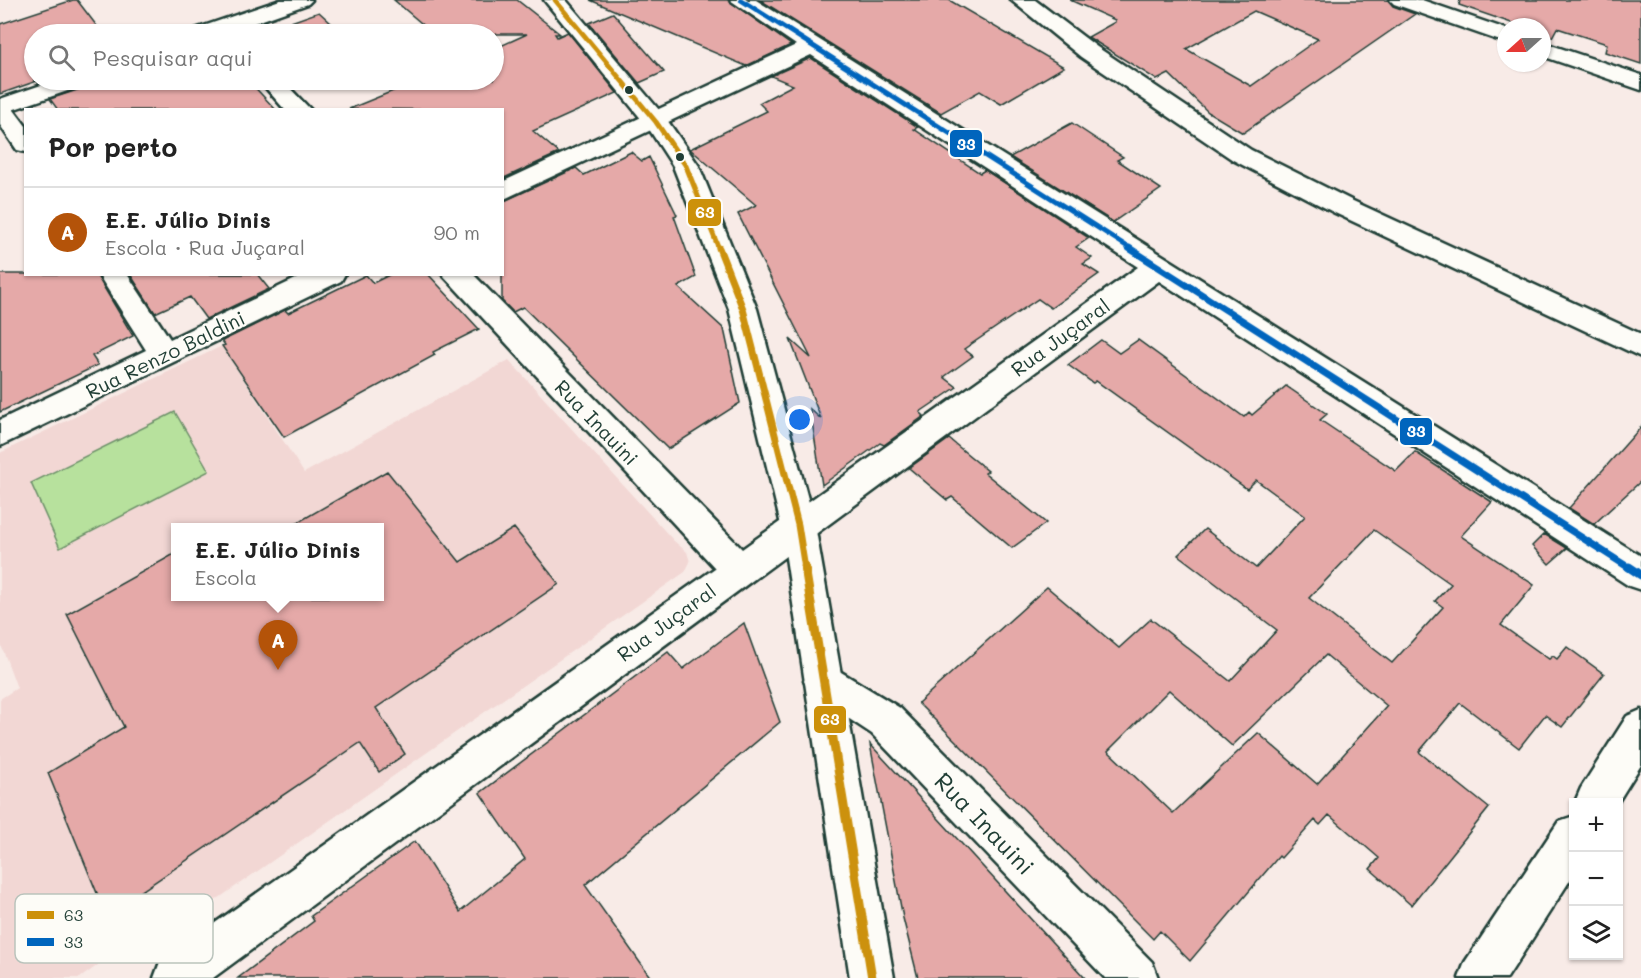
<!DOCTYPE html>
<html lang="pt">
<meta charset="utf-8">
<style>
body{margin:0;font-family:Mali,sans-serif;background:#f6f6f6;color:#222}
.controls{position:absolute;right:18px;bottom:18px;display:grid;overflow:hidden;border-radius:0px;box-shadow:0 2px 4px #0004}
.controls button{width:54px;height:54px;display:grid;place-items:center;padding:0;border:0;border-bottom:2px solid #e0e0e0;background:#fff;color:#222;font:30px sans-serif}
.compass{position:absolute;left:1497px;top:18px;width:54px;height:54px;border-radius:50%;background:#fff;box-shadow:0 2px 4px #0004;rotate:249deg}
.you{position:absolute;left:800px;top:420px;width:21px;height:21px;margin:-15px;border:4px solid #fff;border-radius:50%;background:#1a73e8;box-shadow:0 0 0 9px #1a73e833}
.badge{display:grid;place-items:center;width:39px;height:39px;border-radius:50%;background:#b45309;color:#fff;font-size:20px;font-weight:700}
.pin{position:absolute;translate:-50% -50px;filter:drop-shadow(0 2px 3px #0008)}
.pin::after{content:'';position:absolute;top:32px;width:21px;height:18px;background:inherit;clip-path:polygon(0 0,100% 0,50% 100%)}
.popup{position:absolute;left:171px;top:523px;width:213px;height:78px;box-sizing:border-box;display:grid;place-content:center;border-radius:0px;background:#fff;filter:drop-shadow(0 2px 4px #0005);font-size:20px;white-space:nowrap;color:#767676}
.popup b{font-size:22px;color:#222}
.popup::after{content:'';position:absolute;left:50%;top:100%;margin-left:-12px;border:12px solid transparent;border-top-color:#fff}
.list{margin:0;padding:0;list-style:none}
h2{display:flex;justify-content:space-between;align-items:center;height:78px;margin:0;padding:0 24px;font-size:26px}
h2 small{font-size:20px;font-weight:400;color:#767676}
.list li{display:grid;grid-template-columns:39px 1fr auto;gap:18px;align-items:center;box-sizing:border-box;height:90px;padding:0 24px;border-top:2px solid #e0e0e0}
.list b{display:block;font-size:22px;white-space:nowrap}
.list p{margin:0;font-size:20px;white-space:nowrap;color:#767676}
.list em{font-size:20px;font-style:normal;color:#767676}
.icon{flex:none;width:33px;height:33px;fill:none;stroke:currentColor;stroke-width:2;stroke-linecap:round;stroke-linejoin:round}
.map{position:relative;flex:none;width:1641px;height:978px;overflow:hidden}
.search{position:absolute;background:#fff;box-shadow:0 2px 4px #0004;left:24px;top:24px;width:480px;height:66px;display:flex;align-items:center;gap:15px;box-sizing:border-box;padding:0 21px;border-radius:33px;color:#767676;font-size:22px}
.panel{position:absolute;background:#fff;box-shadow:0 2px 4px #0004;left:24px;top:108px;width:480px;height:168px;border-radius:0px}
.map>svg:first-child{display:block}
.built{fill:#f2d7d4;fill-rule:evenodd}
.green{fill:#b7e19d;stroke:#6b8f68;stroke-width:1.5}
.building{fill:#e5a9a8;stroke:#1f3d34;stroke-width:1.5;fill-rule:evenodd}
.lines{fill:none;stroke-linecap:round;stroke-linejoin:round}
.street-casing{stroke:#1f3d34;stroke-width:5}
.secondary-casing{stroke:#1f3d34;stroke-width:5}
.street{fill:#fdfcf7;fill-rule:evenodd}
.secondary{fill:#fdfcf7;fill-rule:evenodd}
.bus-1-far2-casing{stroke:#fdfcf7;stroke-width:8}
.bus-1-far1-casing{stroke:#fdfcf7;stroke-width:11}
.bus-1-casing{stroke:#fdfcf7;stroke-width:14}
.bus-2-far2-casing{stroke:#fdfcf7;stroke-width:8}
.bus-2-far1-casing{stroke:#fdfcf7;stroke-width:11}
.bus-2-casing{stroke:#fdfcf7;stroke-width:14}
.bus-1-far2{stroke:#cc910a;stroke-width:5}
.bus-1-far1{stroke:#cc910a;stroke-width:7}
.bus-1{stroke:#cc910a;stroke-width:9}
.bus-2-far2{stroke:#0065bd;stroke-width:5}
.bus-2-far1{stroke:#0065bd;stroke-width:7}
.bus-2{stroke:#0065bd;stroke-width:9}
.bus-dot{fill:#1f3d34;stroke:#fdfcf7;stroke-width:2}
.labels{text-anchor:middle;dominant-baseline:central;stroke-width:4.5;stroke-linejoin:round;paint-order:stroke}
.street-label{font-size:20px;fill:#1f3d34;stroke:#fdfcf7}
.near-street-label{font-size:24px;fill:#1f3d34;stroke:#fdfcf7}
.key{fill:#fdfcf7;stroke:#bac3bc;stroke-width:1.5}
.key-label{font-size:16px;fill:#1f3d34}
.line-badge{stroke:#fdfcf7;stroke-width:2}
.badge-label{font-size:16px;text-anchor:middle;font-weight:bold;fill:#fff}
</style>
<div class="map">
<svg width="1641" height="978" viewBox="0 0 1641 978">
<rect width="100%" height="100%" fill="#f8ebe7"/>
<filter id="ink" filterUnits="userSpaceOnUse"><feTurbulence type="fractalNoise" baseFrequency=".0167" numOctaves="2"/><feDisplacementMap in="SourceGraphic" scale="12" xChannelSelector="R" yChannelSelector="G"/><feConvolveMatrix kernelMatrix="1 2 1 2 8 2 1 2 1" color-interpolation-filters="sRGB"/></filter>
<g filter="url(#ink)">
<!-- built -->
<path class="built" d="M222 346 304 473 509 360 674 541 687 552 690 562 685 572 139 954 116 952 80 978H0V699L17 688 0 642V453ZM176 528H380V596H176Z"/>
<!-- green -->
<path class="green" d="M175 412 209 471 60 548 31 483Z"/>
<!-- building -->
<path class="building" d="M73 0H77L103 34H34V80H50L39 84 37 81 0 94V24Z
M394 0H517L560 34H555L557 37 568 32 617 93 533 131 559 153 502 179V110L349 109 420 80H494V49L527 34H434Z
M590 0H728L791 45 746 66Z
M760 0H949L1064 67 1001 104 980 91 941 113Z
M1070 0H1388L1393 6 1415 14 1243 133 1208 112 1169 74 1157 80 1088 37 1115 22V20ZM1254 11 1318 39 1251 86 1186 49Z
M1460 0H1641V64L1605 52 1607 44 1557 28 1552 37 1542 34V27H1523L1459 5Z
M319 12 343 34H300L288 23Z
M613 13 664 72 639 83 589 23Z
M811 58 918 127 914 129 980 173 985 170 1089 238 1076 247 1092 258 1083 264 1099 274 1051 308 1038 299 964 349 973 356 944 377 957 387 920 412 924 416 884 445 880 443 822 485 810 409 821 419 790 339 811 358 738 214 756 205 690 149 767 111 759 103 793 85 771 76Z
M91 80H248L276 110H58L50 99 86 87Z
M1072 123 1123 157 1117 160 1161 189 1113 222 1010 157Z
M631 152 642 161 649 157 677 215 674 216 696 277 678 287 724 329 740 403 668 449 523 307 513 312 502 301V202L576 168 584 175Z
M0 274H96L133 336 92 356 98 365 0 412Z
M130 274H257L269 289 206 319 190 297 155 313Z
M391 274H428L479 329 433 352 435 355 284 437 222 346 225 345 222 341 285 310 288 313 366 275 373 283Z
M1101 340 1119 353 1138 340 1244 417 1249 412 1252 415 1286 386 1327 414 1320 420 1396 471 1415 452 1492 502 1461 536 1534 585 1501 625 1549 659 1553 656 1557 659 1567 647 1604 674 1562 727 1545 715 1519 748 1460 703 1419 752 1489 808 1411 905 1370 869 1379 858 1329 815 1320 825 1315 820 1281 858 1279 856 1190 961 1160 931 1153 939 918 703 1047 587 1119 648 1151 619 1230 681 1277 630 1178 555 1205 529 1256 568 1305 516 1256 480 1247 489 1096 381 1093 383 1068 365ZM1374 530 1451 584 1435 601 1443 607 1392 663 1309 598ZM1326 655 1387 706 1317 784 1258 733 1173 813 1108 751 1169 690 1232 746Z
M1641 427V481L1594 524 1569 508Z
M949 439 988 471 985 473 1046 523 1012 548 952 497 947 500 909 468Z
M387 471 460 562 514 528 559 584 376 708 405 754 379 772 360 743 106 915 48 773 124 727 67 614 176 553V597H380V528H288Z
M1544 534 1567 548 1549 564 1532 546Z
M744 623 780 722 585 885 651 978H238L314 921 311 916 415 841 460 912 525 859 480 793 668 652 683 669Z
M870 744 1085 978H918L903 918Z"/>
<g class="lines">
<!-- street casing -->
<g class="street-casing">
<path id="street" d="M730 0H756L1641 556V590L1629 586 1159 281 213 978H154L160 962 715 568 442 274H473L742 549 1138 267 811 55 502 200V182L796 45Z
M1011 0H1035L1097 47 1251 150 1353 201 1641 334V357L1335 213 1233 160 1081 57Z
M1390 0H1422L1506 29V43L1394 4Z
M1542 42 1641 75V90L1542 56Z
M259 80H282L311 110H285Z
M0 100 8 102 26 126V152L17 150 0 125Z
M98 274H127L170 339 306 274H345L341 281 0 446V420L146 350Z
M823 663 836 669 900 708 1152 962 1158 978H1105L872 734 810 693 804 681 810 669Z
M1641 710V765L1618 802H1575L1581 788 1627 716Z
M1574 816V874L1507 978H1459L1465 962 1559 821Z"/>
</g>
<!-- secondary casing -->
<g class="secondary-casing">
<path id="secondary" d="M280 0H312L308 4 223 34H192L195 29Z
M544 0H566L665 117 699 166 757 309 815 525 894 978H850L781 525 729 309 673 166 647 126Z
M56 80H89L85 85 0 114V99Z"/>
</g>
<!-- street -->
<use href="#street" class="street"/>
<!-- secondary -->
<use href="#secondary" class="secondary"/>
<!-- bus-1-far2 casing -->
<g class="bus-1-far2-casing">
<path id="bus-1-far2" d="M555 0 656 122 686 166 719 249"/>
</g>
<!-- bus-1-far1 casing -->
<g class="bus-1-far1-casing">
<path id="bus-1-far1" d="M719 248 743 309 798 525 805 569"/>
</g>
<!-- bus-1 casing -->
<g class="bus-1-casing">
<path id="bus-1" d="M805 567 872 978"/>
</g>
<!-- bus-2-far2 casing -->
<g class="bus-2-far2-casing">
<path id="bus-2-far2" d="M741 0 1131 249"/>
</g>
<!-- bus-2-far1 casing -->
<g class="bus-2-far1-casing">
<path id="bus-2-far1" d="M1129 248 1631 569"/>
</g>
<!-- bus-2 casing -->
<g class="bus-2-casing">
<path id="bus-2" d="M1629 567 1641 575"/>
</g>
<!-- bus-1-far2 -->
<use href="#bus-1-far2" class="bus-1-far2"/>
<!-- bus-1-far1 -->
<use href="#bus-1-far1" class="bus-1-far1"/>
<!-- bus-1 -->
<use href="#bus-1" class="bus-1"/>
<!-- bus-2-far2 -->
<use href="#bus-2-far2" class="bus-2-far2"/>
<!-- bus-2-far1 -->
<use href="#bus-2-far1" class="bus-2-far1"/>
<!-- bus-2 -->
<use href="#bus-2" class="bus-2"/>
</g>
</g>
<!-- markers -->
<g class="bus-dot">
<circle cx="629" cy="90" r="5"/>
<circle cx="680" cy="157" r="5"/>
</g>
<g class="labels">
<!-- street labels -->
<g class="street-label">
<text transform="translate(1060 337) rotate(-36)">Rua Juçaral</text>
<text transform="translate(165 354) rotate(-26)">Rua Renzo Baldini</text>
<text transform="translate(597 422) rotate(46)">Rua Inauini</text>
<text transform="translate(666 622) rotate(-36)">Rua Juçaral</text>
</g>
<!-- near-street labels -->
<g class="near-street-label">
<text transform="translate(985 823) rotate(46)">Rua Inauini</text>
</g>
</g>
<!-- legend -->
<rect x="15" y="894" width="198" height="69" rx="9" class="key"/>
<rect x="27" y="911" width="27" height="8" fill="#cc910a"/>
<rect x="27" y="938" width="27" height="8" fill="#0065bd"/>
<g class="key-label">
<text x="64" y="921">63</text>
<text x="64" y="948">33</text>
</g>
<g class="line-badge">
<rect x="949" y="129" width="34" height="29" rx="6" fill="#0065bd"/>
<rect x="687" y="198" width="35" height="29" rx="6" fill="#cc910a"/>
<rect x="1399" y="417" width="34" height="29" rx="6" fill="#0065bd"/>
<rect x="813" y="705" width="34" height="29" rx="6" fill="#cc910a"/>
</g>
<g class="badge-label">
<text x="966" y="150">33</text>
<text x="705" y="218">63</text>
<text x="1416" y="437">33</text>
<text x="830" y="725">63</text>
</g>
</svg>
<div class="controls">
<button>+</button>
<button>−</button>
<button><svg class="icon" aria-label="layers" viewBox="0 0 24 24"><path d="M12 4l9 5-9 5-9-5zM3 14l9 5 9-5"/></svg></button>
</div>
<svg class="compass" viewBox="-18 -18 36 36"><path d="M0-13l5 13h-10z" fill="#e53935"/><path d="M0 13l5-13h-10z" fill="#767676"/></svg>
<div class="you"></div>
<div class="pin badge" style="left:278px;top:670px">A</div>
<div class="popup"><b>E.E. Júlio Dinis</b>Escola</div>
<div class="search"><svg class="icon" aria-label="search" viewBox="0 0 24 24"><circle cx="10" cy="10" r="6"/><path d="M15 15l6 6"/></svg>Pesquisar aqui</div>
<section class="panel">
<h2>Por perto<small></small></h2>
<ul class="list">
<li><span class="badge">A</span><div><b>E.E. Júlio Dinis</b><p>Escola · Rua Juçaral</p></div><em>90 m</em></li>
</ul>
</section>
</div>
